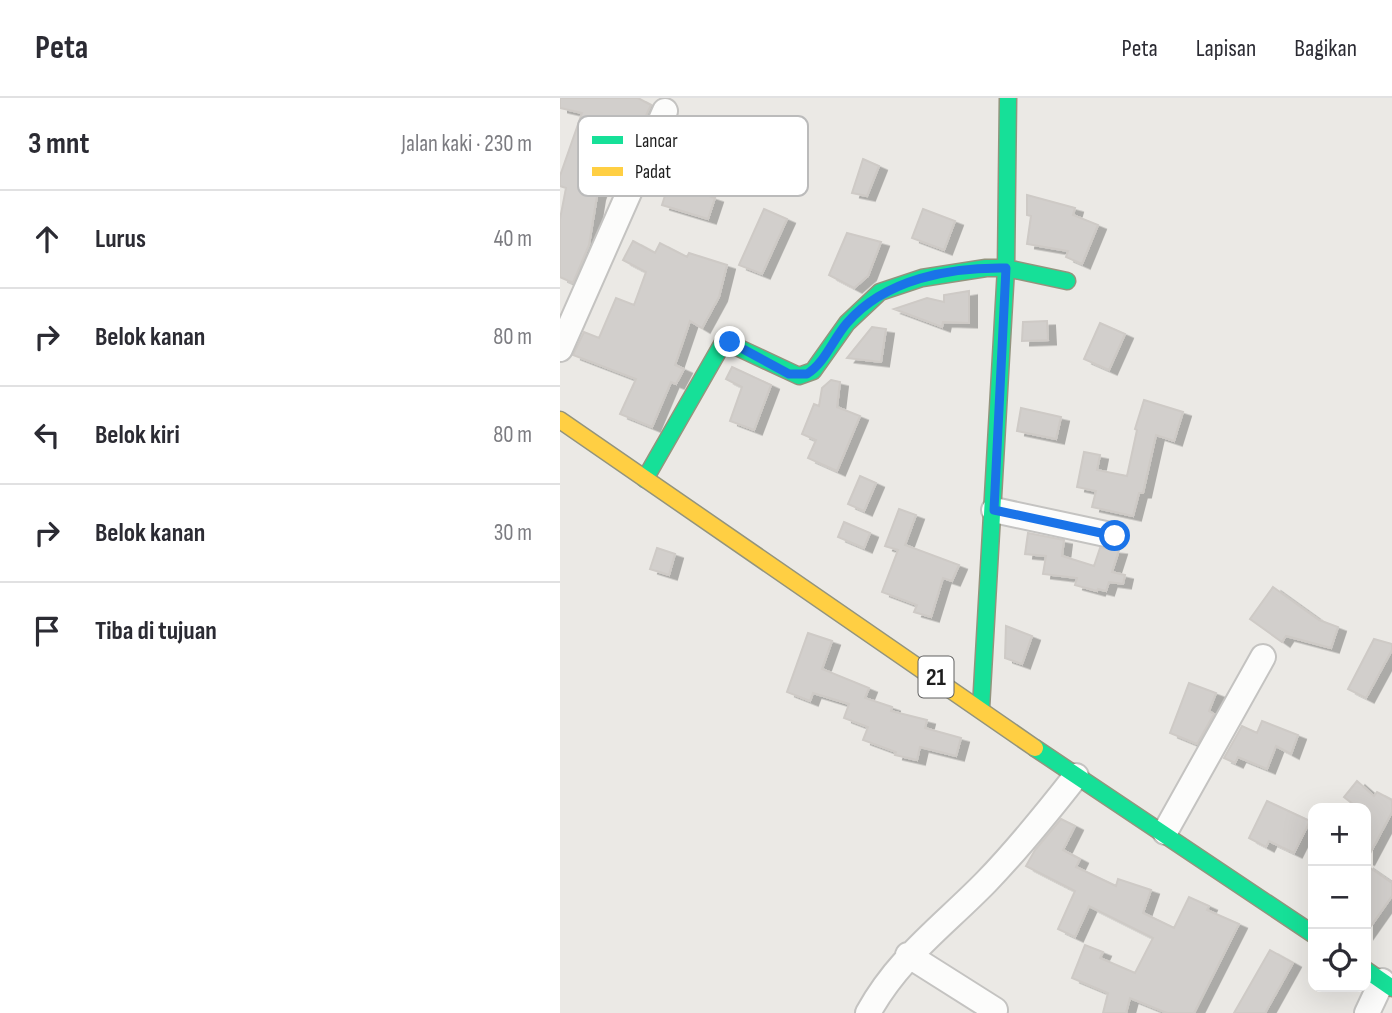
<!DOCTYPE html>
<html lang="id">
<meta charset="utf-8">
<style>
body{margin:0;font-family:"Sofia Sans Condensed",sans-serif;background:#f2f2f3;color:#2b2b33}
.controls{position:absolute;right:21px;bottom:21px;display:grid;overflow:hidden;border-radius:14px;box-shadow:0 7px 28px #0002}
.controls button{width:63px;height:63px;display:grid;place-items:center;padding:0;border:0;border-bottom:2px solid #e1e1e2;background:#fff;color:#2b2b33;font:35px sans-serif}
.stop{position:absolute;width:21px;height:21px;margin:-16px;border:5px solid #1a73e8;border-radius:50%;background:#fff}
.stop.end{background:#1a73e8;border-color:#fff;box-shadow:0 2px 7px #0008}
.list{margin:0;padding:0;list-style:none}
h2{display:flex;justify-content:space-between;align-items:center;height:91px;margin:0;padding:0 28px;font-size:30px}
h2 small{font-size:23px;font-weight:400;color:#7c7c81}
.list li{display:grid;grid-template-columns:46px 1fr auto;gap:21px;align-items:center;box-sizing:border-box;height:98px;padding:0 28px;border-top:2px solid #e1e1e2}
.list b{display:block;font-size:26px;white-space:nowrap}
.list em{font-size:23px;font-style:normal;color:#7c7c81}
.icon{flex:none;width:38px;height:38px;fill:none;stroke:currentColor;stroke-width:2;stroke-linecap:round;stroke-linejoin:round}
.map{position:relative;flex:none;width:832px;height:915px;overflow:hidden}
header{display:flex;align-items:center;gap:42px;box-sizing:border-box;height:98px;padding:0 35px;background:#fff;border-bottom:2px solid #e1e1e2}
header strong{font-size:33px}
nav{display:flex;gap:38px;margin-inline-start:auto;font-size:24px}
main{display:flex}
aside{flex:1;background:#fff}
.map>svg:first-child{display:block}
.building{fill:#d2cfcc;stroke:#cecac6;stroke-width:2;filter:url(#shadow)}
.lines{fill:none;stroke-linecap:round;stroke-linejoin:round}
.street-casing{stroke:#c4c3c1;stroke-width:28}
.fast-casing{stroke:#93947d;stroke-width:19}
.slow-casing{stroke:#93947d;stroke-width:19}
.street{stroke:#fcfcfb;stroke-width:24}
.fast{stroke:#16e098;stroke-width:16}
.slow{stroke:#ffcf43;stroke-width:16}
.route{stroke:#1a73e8;stroke-width:9}
.labels{text-anchor:middle;dominant-baseline:central;stroke-width:6;stroke-linejoin:round;paint-order:stroke}
.shield{fill:#fff;stroke:#616161;stroke-width:2}
.shield-label{font-size:24px;font-weight:bold;fill:#1d1d1d}
.key{fill:#fff;stroke:#bbb;stroke-width:2}
.key-label{font-size:19px;fill:#1d1d1d}
</style>
<header>
<strong>Peta</strong>
<nav><a>Peta</a><a>Lapisan</a><a>Bagikan</a></nav>
</header>
<main>
<aside>
<h2>3 mnt<small>Jalan kaki · 230 m</small></h2>
<ul class="list">
<li><svg class="icon" aria-label="ahead" viewBox="0 0 24 24"><path d="M12 20V5M6 11l6-6 6 6"/></svg><div><b>Lurus</b></div><em>40 m</em></li>
<li><svg class="icon" aria-label="right" viewBox="0 0 24 24"><path d="M7 20v-9h11M14 6l5 5-5 5"/></svg><div><b>Belok kanan</b></div><em>80 m</em></li>
<li><svg class="icon" aria-label="left" viewBox="0 0 24 24"><path d="M17 20v-9H6M10 6l-5 5 5 5"/></svg><div><b>Belok kiri</b></div><em>80 m</em></li>
<li><svg class="icon" aria-label="right" viewBox="0 0 24 24"><path d="M7 20v-9h11M14 6l5 5-5 5"/></svg><div><b>Belok kanan</b></div><em>30 m</em></li>
<li><svg class="icon" aria-label="arrive" viewBox="0 0 24 24"><path d="M6 21V4h12l-3 4 3 4H6"/></svg><div><b>Tiba di tujuan</b></div></li>
</ul>
</aside>
<div class="map">
<svg width="832" height="915" viewBox="0 0 832 915">
<defs>
<filter id="shadow"><feDropShadow dx="8" dy="4.5" stdDeviation="0" flood-color="#0004"/></filter>
</defs>
<rect width="100%" height="100%" fill="#ebe9e5"/>
<!-- building -->
<path class="building" d="M0 0H78L91 7 75 41 63 34 53 64 49 63 37 98 29 147 13 185 0 179V121L6 90 0 88V78L22 15 0 10Z
M303 61 319 68 307 98 292 95Z
M109 85 155 100 148 121 102 107Z
M467 97 515 110 513 117 538 127 522 166 506 159 508 153 467 146 471 118 467 117Z
M204 111 227 121 202 176 179 167Z
M363 111 395 123 384 152 352 140Z
M287 135 321 144 308 178 294 190 269 177Z
M73 143 95 155 100 145 127 159 129 155 167 167 159 199 142 230 130 223 115 267 124 271 116 286 111 284 92 329 60 316 76 281 13 257 24 234 39 240 56 200 74 207 86 174 63 162Z
M409 193V225L383 224 382 229 334 211 367 200 384 204V197Z
M487 223 488 242 462 243 463 224Z
M540 225 565 236 549 272 524 261Z
M312 229 326 231 321 264 287 260Z
M172 269 211 287 194 332 170 323 182 289 166 281Z
M271 282 280 284 277 309 300 318 277 373 248 360 256 342 242 336 254 306 259 308 262 290Z
M584 302 623 314 614 343 596 337 583 395H579L573 418 532 409 536 393 517 389 524 354 540 357 537 372 567 378 577 332 575 331Z
M461 310 501 319 496 341 457 333Z
M300 378 316 385 304 413 288 406Z
M339 411 356 417 345 447 399 467 392 483 383 480 371 519 354 514 357 507 322 494 338 452 325 448Z
M284 424 310 435 304 450 278 439Z
M468 435 504 442 502 458 534 468 540 450 559 452 552 474 565 477 563 486 549 484 546 493 538 491 537 493 515 487 517 480 483 476 486 458 465 456Z
M97 450 115 456 109 477 90 471Z
M713 489 759 522 778 529 771 550 726 538 722 544 690 521Z
M446 528 472 538 462 566 445 560Z
M248 535 272 543 262 571 309 590 305 600 332 609 331 613 367 622 365 630 401 640 396 658 360 649 357 662 335 657 336 654 303 642 308 629 284 620 289 606 253 595 250 603 227 594Z
M814 541 832 546V552L806 600 788 591Z
M629 585 656 595 649 613 654 616 637 646 610 635Z
M702 623 738 637 731 656 716 648 707 671 678 659 675 665 664 660 682 628 697 635Z
M797 683 814 698 817 694 832 702V714L806 763V710H798L784 699Z
M707 703 750 723 734 755 709 743 706 749 689 740Z
M501 721 515 728 503 752 520 761 516 769 556 788 558 781 591 792 583 815 614 830 629 799 649 808 647 812 679 826 634 915H607L570 900 566 915H543L548 895 512 880 525 847 543 854 540 860 575 875 593 840 529 808 515 839 498 831 515 793 466 768 475 752Z
M806 767 832 785V798L806 835Z
M710 852 733 865 705 915H674Z"/>
<g class="lines">
<!-- street casing -->
<g class="street-casing">
<path id="street" d="M0 251 105 13
M434 412 555 438
M605 734 703 559
M348 857 435 912 433 915
M308 915C338 860 383 828 426 784 458 751 487 715 516 678
M807 915 822 883"/>
</g>
<!-- fast casing -->
<g class="fast-casing">
<path id="fast" d="M85 381 164 243 239 278 253 273 287 225 320 194 362 180 426 170H446L507 183
M421 610 446 170 448 0
M475 650 753 836
M806 872 832 890"/>
</g>
<!-- slow casing -->
<g class="slow-casing">
<path id="slow" d="M0 322 475 650"/>
</g>
<!-- street -->
<use href="#street" class="street"/>
<!-- fast -->
<use href="#fast" class="fast"/>
<!-- slow -->
<use href="#slow" class="slow"/>
</g>
<g class="lines">
<!-- route -->
<path class="route" d="M170 244 229 276H247C265 265 273 241 287 225 325 181 390 169 446 170L434 412 555 438"/>
</g>
<g class="labels">
<!-- shield labels -->
<rect class="shield" x="358.5" y="558.5" width="35" height="41" rx="5"/>
<g class="shield-label">
<text x="376" y="579">21</text>
</g>
</g>
<!-- legend -->
<rect x="18" y="18" width="230" height="80" rx="10" class="key"/>
<rect x="32" y="38" width="31" height="8" fill="#16e098"/>
<rect x="32" y="69" width="31" height="9" fill="#ffcf43"/>
<g class="key-label">
<text x="75" y="49">Lancar</text>
<text x="75" y="80">Padat</text>
</g>
</svg>
<div class="controls">
<button>+</button>
<button>−</button>
<button><svg class="icon" aria-label="locate" viewBox="0 0 24 24"><circle cx="12" cy="12" r="6"/><path d="M12 2v4M12 18v4M2 12h4M18 12h4"/></svg></button>
</div>
<div class="stop" style="left:555px;top:438px"></div>
<div class="stop end" style="left:170px;top:244px"></div>
</div>
</main>
